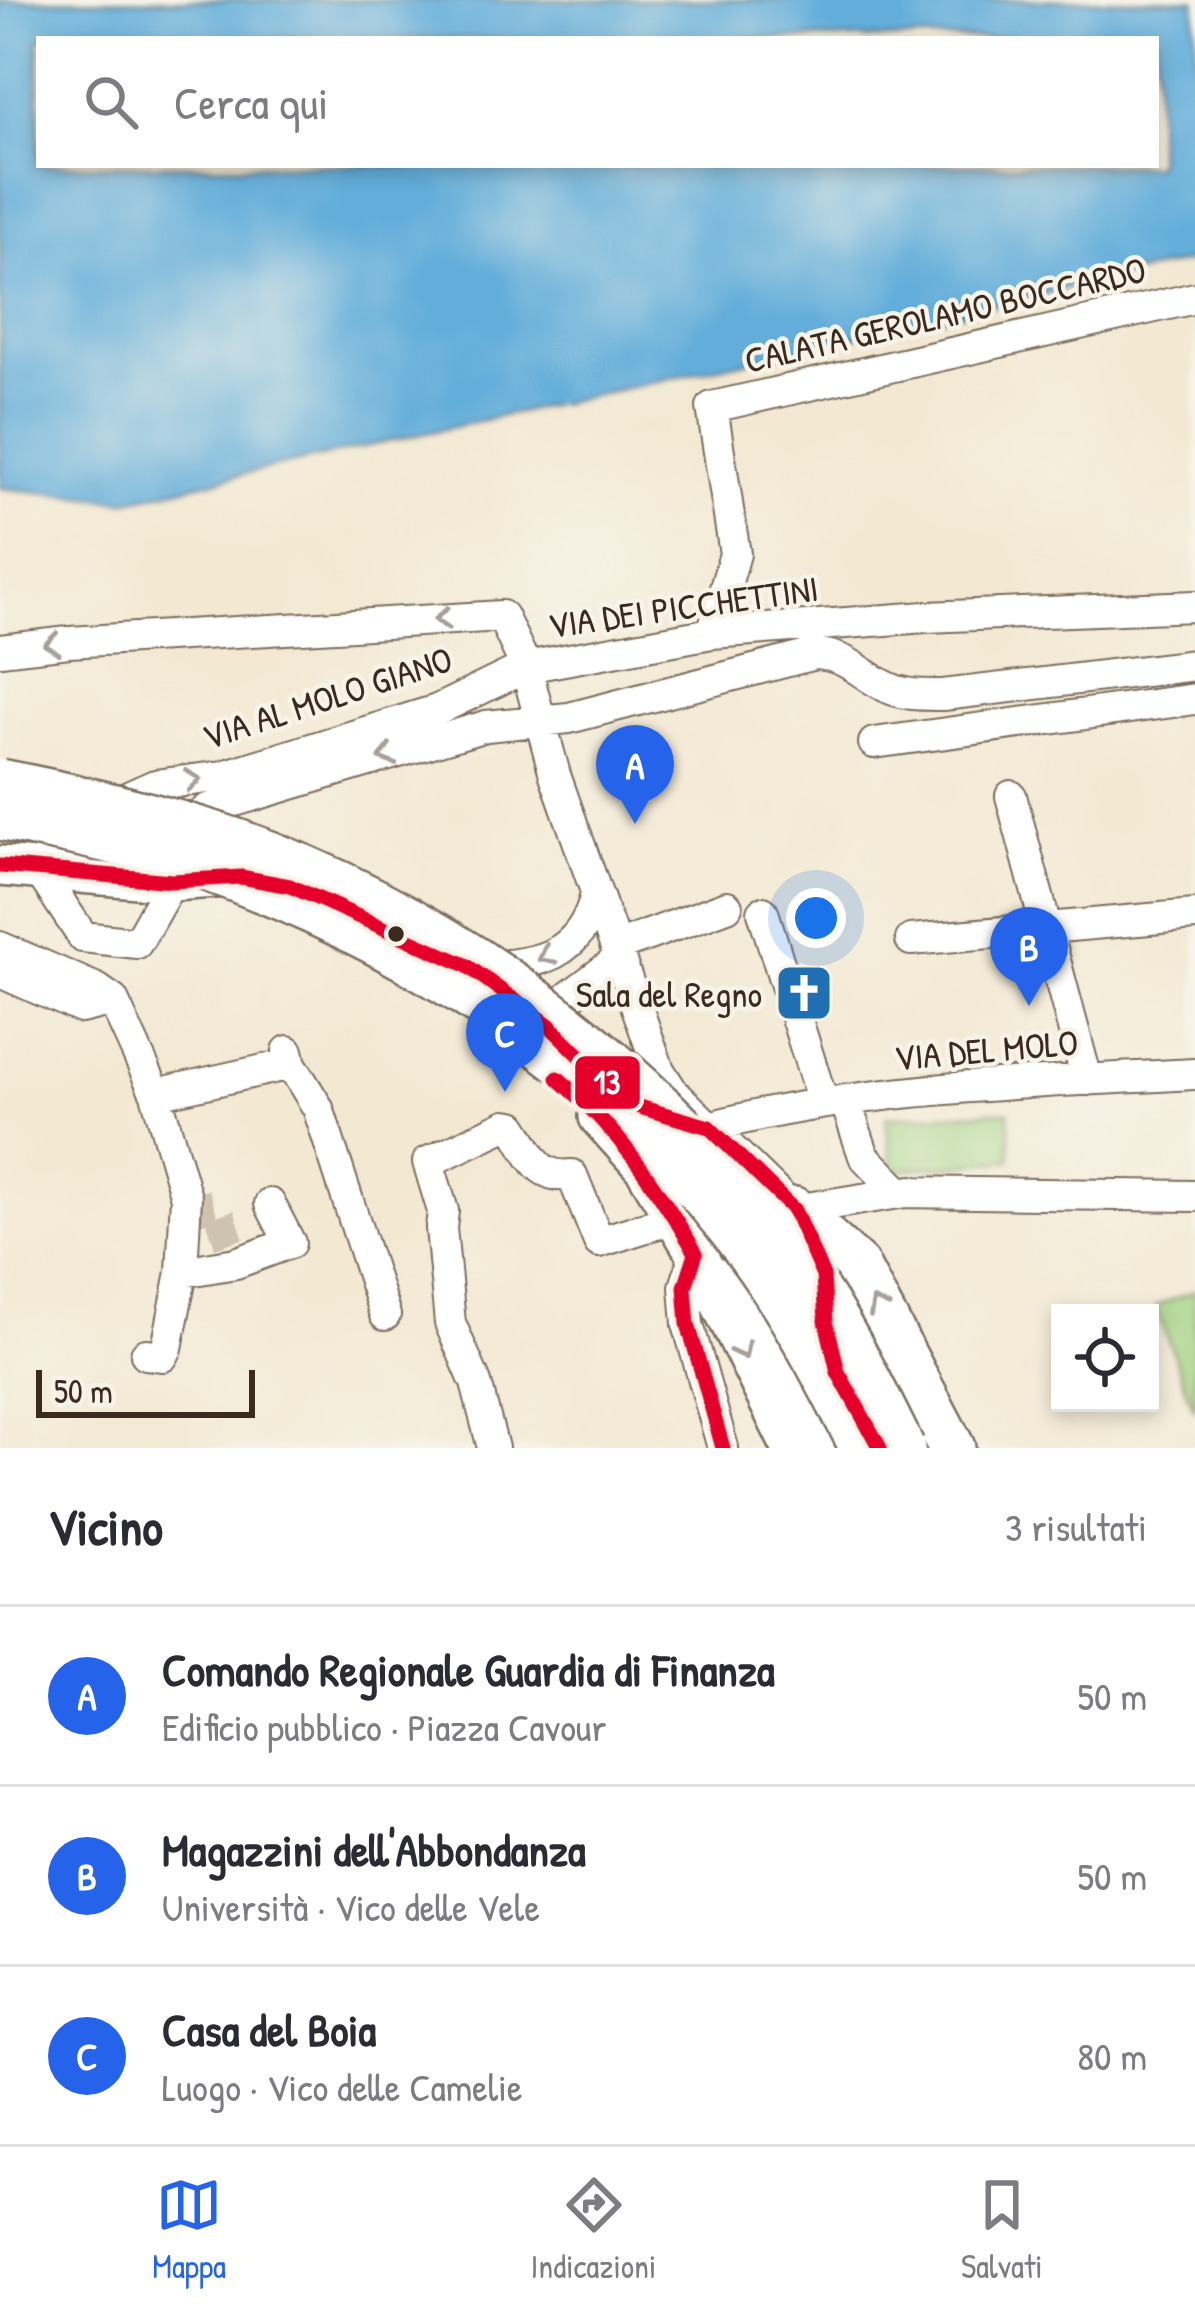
<!DOCTYPE html>
<html lang="it">
<meta charset="utf-8">
<style>
body{margin:0;font-family:"Patrick Hand",sans-serif;background:#f2f2f3;color:#2b2b33}
.controls{position:absolute;right:36px;bottom:36px;display:grid;overflow:hidden;border-radius:0px;box-shadow:0 6px 18px #0003}
.controls button{width:108px;height:108px;display:grid;place-items:center;padding:0;border:0;border-bottom:3px solid #e1e1e2;background:#fff;color:#2b2b33;font:60px sans-serif}
.scale{position:absolute;left:36px;bottom:30px;width:219px;box-sizing:border-box;padding-left:12px;border:6px solid #3b2a1e;border-top:0;font-size:33px;line-height:42px;white-space:nowrap;color:#3b2a1e;-webkit-text-stroke:9px #f7f3e8;paint-order:stroke}
.you{position:absolute;left:816px;top:918px;width:42px;height:42px;margin:-30px;border:9px solid #fff;border-radius:50%;background:#1a73e8;box-shadow:0 0 0 18px #1a73e833}
.badge{display:grid;place-items:center;width:78px;height:78px;border-radius:50%;background:#2563eb;color:#fff;font-size:39px;font-weight:700}
.pin{position:absolute;translate:-50% -99px;filter:drop-shadow(0 3px 6px #0008)}
.pin::after{content:'';position:absolute;top:63px;width:42px;height:36px;background:inherit;clip-path:polygon(0 0,100% 0,50% 100%)}
.list{margin:0;padding:0;list-style:none}
h2{display:flex;justify-content:space-between;align-items:center;height:156px;margin:0;padding:0 48px;font-size:51px}
h2 small{font-size:39px;font-weight:400;color:#7c7c81}
.list li{display:grid;grid-template-columns:78px 1fr auto;gap:36px;align-items:center;box-sizing:border-box;height:180px;padding:0 48px;border-top:3px solid #e1e1e2}
.list b{display:block;font-size:45px;white-space:nowrap}
.list p{margin:0;font-size:39px;white-space:nowrap;color:#7c7c81}
.list em{font-size:39px;font-style:normal;color:#7c7c81}
.icon{flex:none;width:66px;height:66px;fill:none;stroke:currentColor;stroke-width:2;stroke-linecap:round;stroke-linejoin:round}
.map{position:relative;flex:none;width:1195px;height:1448px;overflow:hidden}
.search{position:absolute;background:#fff;box-shadow:0 6px 18px #0003;left:36px;right:36px;top:36px;height:132px;display:flex;align-items:center;gap:30px;box-sizing:border-box;padding:0 42px;border-radius:0px;color:#7c7c81;font-size:45px}
.sheet{height:696px;background:#fff}
nav{display:flex;justify-content:space-around;align-items:center;box-sizing:border-box;height:168px;border-top:3px solid #e1e1e2;background:#fff;font-size:33px;color:#7c7c81}
nav a{display:grid;justify-items:center;gap:6px}
nav .on{color:#2563eb}
.map>svg:first-child{display:block}
.green{fill:#a0d281;stroke:#6e7e50;stroke-width:3}
.water{fill:#62adda;stroke:#4e6c7c;stroke-width:3;fill-rule:evenodd}
.lines{fill:none;stroke-linecap:round;stroke-linejoin:round}
.minor-tunnel{stroke:#cec3af;stroke-width:30;stroke-dasharray:30 15;stroke-linecap:butt}
.minor-casing{stroke:#7b6d5d;stroke-width:34}
.major-casing{stroke:#7b6d5d;stroke-width:44}
.highway-casing{stroke:#7b6d5d;stroke-width:50}
.minor{stroke:#fff;stroke-width:30}
.major{stroke:#fff;stroke-width:39}
.highway{stroke:#fff;stroke-width:45}
.highway-bridge-casing{stroke:#7b6d5d;stroke-width:50;stroke-linecap:butt}
.highway-bridge{stroke:#fff;stroke-width:45}
.bus-1-casing{stroke:#f7f3e8;stroke-width:24}
.bus-1{stroke:#e4002b;stroke-width:15}
.oneway{stroke:#a79f9a}
.bus-dot{fill:#3b2a1e;stroke:#f7f3e8;stroke-width:4.5}
.labels{text-anchor:middle;dominant-baseline:central;stroke-width:9;stroke-linejoin:round;paint-order:stroke}
.street-label{font-size:36px;fill:#3b2a1e;stroke:#f7f3e8}
.poi-label{font-size:36px;fill:#3b2a1e;stroke:#f7f3e8;text-anchor:end}
.line-badge{stroke:#f7f3e8;stroke-width:4.5}
.badge-label{font-size:33px;text-anchor:middle;font-weight:bold;fill:#fff}
</style>
<div class="map">
<svg width="1195" height="1448" viewBox="0 0 1195 1448">
<rect width="100%" height="100%" fill="#f7f3e8"/>
<filter id="ink" filterUnits="userSpaceOnUse"><feTurbulence type="fractalNoise" baseFrequency=".00833" numOctaves="2"/><feDisplacementMap in="SourceGraphic" scale="24" xChannelSelector="R" yChannelSelector="G"/><feConvolveMatrix kernelMatrix="1 2 1 2 8 2 1 2 1" color-interpolation-filters="sRGB"/></filter>
<filter id="wash" filterUnits="userSpaceOnUse"><feTurbulence type="fractalNoise" baseFrequency=".004" numOctaves="4" result="noise"/><feDisplacementMap in="SourceGraphic" scale="48" xChannelSelector="R" yChannelSelector="G"/><feGaussianBlur stdDeviation="2.7" result="paint"/><feColorMatrix in="noise" values="0 0 0 0 0 0 0 0 0 0 0 0 0 0 0 0 0 1.4 0 .05"/><feComposite in="paint" operator="in"/></filter>
<g filter="url(#wash)">
<rect width="100%" height="100%" fill="#f3e9d3"/>
<!-- green -->
<path class="green" d="M1009 1111 1011 1160 892 1171 886 1117Z
M1195 1291V1411L1155 1306Z"/>
<!-- water -->
<path class="water" d="M0 0H1195V260L124 501 0 488ZM39 39H1156V165H39Z"/>
</g>
<g filter="url(#ink)">
<g class="lines">
<!-- minor-tunnel -->
<path class="minor-tunnel" d="M185 1213 216 1203 236 1263"/>
<!-- minor casing -->
<g class="minor-casing">
<path id="minor" d="M712 633 735 554 712 407 1195 298
M0 650 69 642 502 616 526 667 555 775 659 1070 673 1092 794 1210 801 1225
M874 743 1195 699
M1011 796 1087 1080
M108 806 155 785 223 776 437 710 526 667 712 633 926 617 1195 606
M179 832 208 809 486 726 569 718 815 654C846 655 859 673 885 686 904 696 923 695 943 695L1195 665
M38 869 83 937 137 943 172 881
M763 912 823 1103
M911 940 1195 915
M0 947 97 989 113 1000 156 1094 186 1197 182 1272 167 1348 163 1356 146 1354
M616 947 727 906
M482 966C538 966 582 955 596 894
M0 972 81 1008 113 1000
M537 1021 620 958
M291 1064 318 1108 385 1315
M156 1094 291 1064 288 1051
M845 1100 864 1156 899 1192 1195 1196
M709 1127C866 1086 1033 1083 1195 1074
M794 1210 912 1191
M696 1253 685 1287 688 1324 723 1448
M182 1272 236 1263 290 1243 270 1204
M493 1448 476 1383 450 1323 441 1228 443 1211 428 1162 506 1125 513 1126C532 1154 535 1179 572 1175L599 1242 674 1218"/>
</g>
<!-- major casing -->
<g class="major-casing">
<path id="major" d="M0 866 172 881 228 877
M599 1117 645 1168 696 1253 792 1448
M739 1269 830 1448"/>
</g>
<!-- highway casing -->
<g class="highway-casing">
<path id="highway" d="M794 1210 857 1267 952 1448"/>
</g>
<!-- minor -->
<use href="#minor" class="minor"/>
<!-- major -->
<use href="#major" class="major"/>
<!-- highway -->
<use href="#highway" class="highway"/>
<!-- highway-bridge casing -->
<g class="highway-bridge-casing">
<path id="highway-bridge" d="M0 782C72 796 143 812 213 834 444 908 657 1071 799 1265 840 1321 871 1386 902 1448
M0 817C65 831 132 842 195 864 422 943 640 1086 774 1289 808 1340 835 1394 863 1448"/>
</g>
<!-- highway-bridge -->
<use href="#highway-bridge" class="highway-bridge"/>
<!-- bus-1 casing -->
<g class="bus-1-casing">
<path id="bus-1" d="M0 866 172 881 241 877 290 886 466 965 549 1025 629 1104 709 1127 794 1210 823 1276 826 1321 838 1372 880 1448
M558 1078C621 1132 654 1183 696 1253L685 1287 688 1324 723 1448"/>
</g>
<!-- bus-1 -->
<use href="#bus-1" class="bus-1"/>
</g>
<!-- one-way arrows -->
<defs><path id="oneway-chevron" d="M-2-3.5L2.5 0L-2 3.5" fill="none" stroke-width="1.6" stroke-linecap="round" stroke-linejoin="round" transform="scale(3)"/></defs>
<g class="oneway">
<use href="#oneway-chevron" transform="translate(442 619) rotate(177)"/>
<use href="#oneway-chevron" transform="translate(52 644) rotate(173)"/>
<use href="#oneway-chevron" transform="translate(387 756) rotate(163)"/>
<use href="#oneway-chevron" transform="translate(193 780) rotate(-7)"/>
<use href="#oneway-chevron" transform="translate(546 956) rotate(152)"/>
<use href="#oneway-chevron" transform="translate(877 1306) rotate(-118)"/>
<use href="#oneway-chevron" transform="translate(742 1351) rotate(63)"/>
</g>
</g>
<!-- icons -->
<defs>
<g id="church-square" transform="scale(3)"><rect x="-9" y="-9" width="18" height="18" rx="4" fill="#1f6fb2" stroke="#f7f3e8"/><path d="M-1.2-6h2.4v3.5h3.3v2.4h-3.3V6h-2.4V-.1h-3.3v-2.4h3.3Z" fill="#fff"/></g>
</defs>
<g fill-rule="evenodd">
<use href="#church-square" x="804" y="993"/>
</g>
<!-- markers -->
<circle class="bus-dot" cx="396" cy="934" r="10"/>
<g class="labels">
<!-- street labels -->
<g class="street-label">
<text transform="translate(945 314) rotate(-13)">CALATA GEROLAMO BOCCARDO</text>
<text transform="translate(683 606) rotate(-8)">VIA DEI PICCHETTINI</text>
<text transform="translate(327 697) rotate(-18)">VIA AL MOLO GIANO</text>
<text transform="translate(986 1049) rotate(-5)">VIA DEL MOLO</text>
</g>
<!-- poi labels -->
<g class="poi-label">
<text x="762" y="993">Sala del Regno</text>
</g>
</g>
<rect class="line-badge" x="573" y="1054" width="69" height="57" rx="12" fill="#e4002b"/>
<g class="badge-label">
<text x="607" y="1094">13</text>
</g>
</svg>
<div class="controls">
<button><svg class="icon" aria-label="locate" viewBox="0 0 24 24"><circle cx="12" cy="12" r="6"/><path d="M12 2v4M12 18v4M2 12h4M18 12h4"/></svg></button>
</div>
<div class="scale">50 m</div>
<div class="you"></div>
<div class="pin badge" style="left:635px;top:824px">A</div>
<div class="pin badge" style="left:1029px;top:1006px">B</div>
<div class="pin badge" style="left:505px;top:1092px">C</div>
<div class="search"><svg class="icon" aria-label="search" viewBox="0 0 24 24"><circle cx="10" cy="10" r="6"/><path d="M15 15l6 6"/></svg>Cerca qui</div>
</div>
<section class="sheet">
<h2>Vicino<small>3 risultati</small></h2>
<ul class="list">
<li><span class="badge">A</span><div><b>Comando Regionale Guardia di Finanza</b><p>Edificio pubblico · Piazza Cavour</p></div><em>50 m</em></li>
<li><span class="badge">B</span><div><b>Magazzini dell'Abbondanza</b><p>Università · Vico delle Vele</p></div><em>50 m</em></li>
<li><span class="badge">C</span><div><b>Casa del Boia</b><p>Luogo · Vico delle Camelie</p></div><em>80 m</em></li>
</ul>
</section>
<nav>
<a class="on"><svg class="icon" aria-label="map" viewBox="0 0 24 24"><path d="M3 6l6-2 6 2 6-2v14l-6 2-6-2-6 2zM9 4v14M15 6v14"/></svg>Mappa</a>
<a><svg class="icon" aria-label="directions" viewBox="0 0 24 24"><path d="M12 3l9 9-9 9-9-9zM9 14v-3h6M13 9l2 2-2 2"/></svg>Indicazioni</a>
<a><svg class="icon" aria-label="saved" viewBox="0 0 24 24"><path d="M7 4h10v16l-5-4-5 4z"/></svg>Salvati</a>
</nav>
